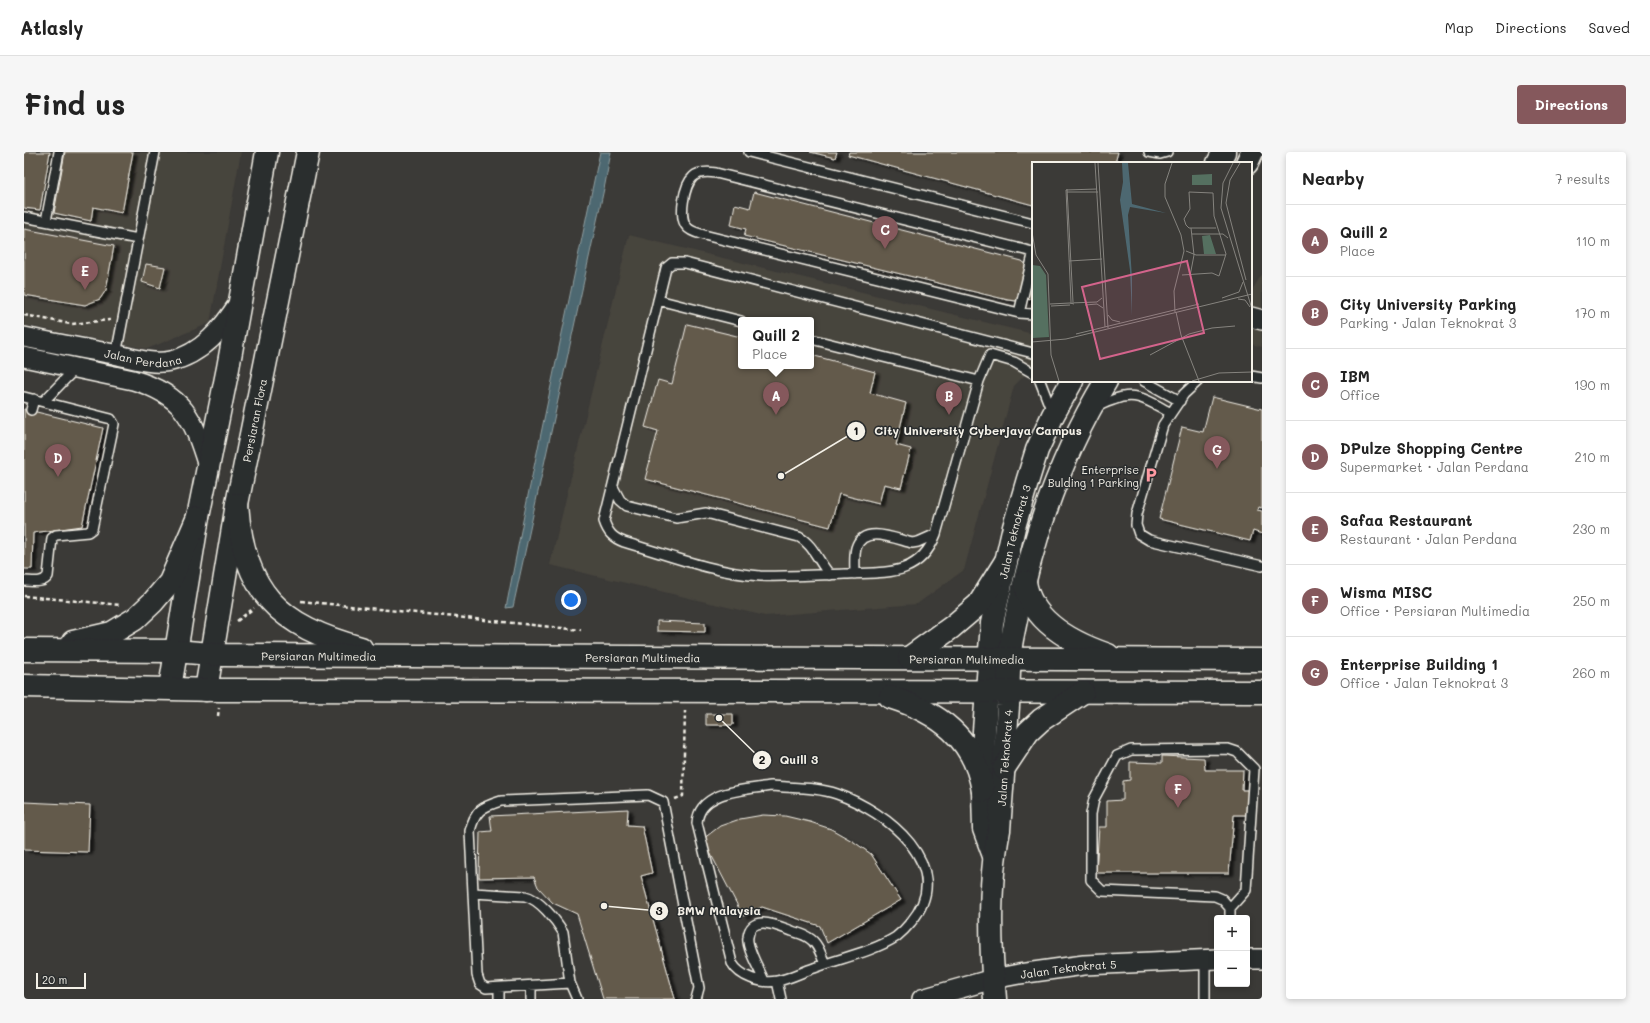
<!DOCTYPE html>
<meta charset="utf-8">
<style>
body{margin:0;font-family:Mali,sans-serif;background:#f6f6f6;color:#222}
.controls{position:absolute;right:12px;bottom:12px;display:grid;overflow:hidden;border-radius:4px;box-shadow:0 2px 6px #0003}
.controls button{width:36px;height:36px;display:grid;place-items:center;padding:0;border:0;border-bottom:1px solid #e0e0e0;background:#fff;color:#222;font:20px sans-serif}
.scale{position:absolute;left:12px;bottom:10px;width:50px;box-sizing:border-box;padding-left:4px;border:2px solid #f4f1e8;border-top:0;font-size:11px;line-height:14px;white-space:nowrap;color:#f4f1e8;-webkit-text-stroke:3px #2a2d2e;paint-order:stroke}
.you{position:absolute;left:547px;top:448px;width:14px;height:14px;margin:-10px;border:3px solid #fff;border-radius:50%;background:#1a73e8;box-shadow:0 0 0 6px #1a73e833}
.badge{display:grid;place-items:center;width:26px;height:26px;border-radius:50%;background:#85585c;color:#fff;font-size:13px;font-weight:700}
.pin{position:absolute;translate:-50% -33px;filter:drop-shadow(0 1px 2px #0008)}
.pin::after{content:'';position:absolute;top:21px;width:14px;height:12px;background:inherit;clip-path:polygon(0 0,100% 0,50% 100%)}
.popup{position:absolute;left:714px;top:165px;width:76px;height:52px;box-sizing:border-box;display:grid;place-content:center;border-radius:4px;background:#fff;filter:drop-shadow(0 1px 3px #0005);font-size:13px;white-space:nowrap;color:#767676}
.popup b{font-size:15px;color:#222}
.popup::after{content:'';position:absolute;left:50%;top:100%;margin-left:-8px;border:8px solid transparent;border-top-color:#fff}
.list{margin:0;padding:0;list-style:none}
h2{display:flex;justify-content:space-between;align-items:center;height:52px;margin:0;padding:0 16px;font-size:17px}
h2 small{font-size:13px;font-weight:400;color:#767676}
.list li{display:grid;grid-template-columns:26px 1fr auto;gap:12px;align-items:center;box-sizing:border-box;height:72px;padding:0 16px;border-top:1px solid #e0e0e0}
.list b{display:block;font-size:15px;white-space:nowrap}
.list p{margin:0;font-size:13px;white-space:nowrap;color:#767676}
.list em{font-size:13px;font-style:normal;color:#767676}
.map{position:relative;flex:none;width:1238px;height:847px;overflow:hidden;border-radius:4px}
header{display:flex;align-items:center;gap:24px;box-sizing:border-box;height:56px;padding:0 20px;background:#fff;border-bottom:1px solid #e0e0e0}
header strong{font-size:19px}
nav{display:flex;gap:22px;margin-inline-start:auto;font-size:14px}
.intro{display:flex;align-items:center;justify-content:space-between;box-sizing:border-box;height:96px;padding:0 24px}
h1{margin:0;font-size:28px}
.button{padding:10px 18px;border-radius:4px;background:#85585c;color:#fff;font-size:14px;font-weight:700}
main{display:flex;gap:24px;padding:0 24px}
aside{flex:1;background:#fff;border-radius:4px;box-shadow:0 2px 6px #0003}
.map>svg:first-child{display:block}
.built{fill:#47443d;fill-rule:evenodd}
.water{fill:#4d6871;stroke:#909fa1}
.building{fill:#645a4b;stroke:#f4f1e8;filter:url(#shadow)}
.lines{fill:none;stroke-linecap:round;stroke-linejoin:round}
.lane-casing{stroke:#f4f1e8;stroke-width:12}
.street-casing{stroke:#f4f1e8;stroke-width:22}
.secondary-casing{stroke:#f4f1e8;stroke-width:25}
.primary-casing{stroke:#f4f1e8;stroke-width:25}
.path{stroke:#f4f1e8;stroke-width:2.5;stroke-dasharray:4 3;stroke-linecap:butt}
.lane{stroke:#2a2d2e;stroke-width:9}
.street{stroke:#2a2d2e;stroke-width:19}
.secondary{stroke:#2a2d2e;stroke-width:22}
.primary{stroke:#2a2d2e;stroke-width:22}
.labels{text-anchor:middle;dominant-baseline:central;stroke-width:3;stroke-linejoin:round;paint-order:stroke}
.street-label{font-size:11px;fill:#f4f1e8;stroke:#2a2d2e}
.poi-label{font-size:11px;fill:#f4f1e8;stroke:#2a2d2e;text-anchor:end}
.inset-road{fill:none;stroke:#85837e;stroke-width:1}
.view{fill:#d4648c;fill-opacity:0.15;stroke:#d4648c;stroke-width:2}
.inset-edge{fill:none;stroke:#f4f1e8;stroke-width:2}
.leader{fill:none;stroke:#f4f1e8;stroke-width:1.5}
.callout-dot{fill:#f4f1e8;stroke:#2a2d2e;stroke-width:1.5}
.mark-label{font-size:12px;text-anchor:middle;font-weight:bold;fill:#111}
.callout-label{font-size:12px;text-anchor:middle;font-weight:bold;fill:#f4f1e8;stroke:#2a2d2e;stroke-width:3;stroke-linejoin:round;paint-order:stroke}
</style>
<header>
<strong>Atlasly</strong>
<nav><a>Map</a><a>Directions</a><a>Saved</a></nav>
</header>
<div class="intro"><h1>Find us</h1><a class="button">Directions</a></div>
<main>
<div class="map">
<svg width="1238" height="847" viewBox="0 0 1238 847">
<defs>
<filter id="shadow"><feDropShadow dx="4.5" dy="2.5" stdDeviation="1" flood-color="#0009"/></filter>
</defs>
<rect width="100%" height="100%" fill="#3b3a37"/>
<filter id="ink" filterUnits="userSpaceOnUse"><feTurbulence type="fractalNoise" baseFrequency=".025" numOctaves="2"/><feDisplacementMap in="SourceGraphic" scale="8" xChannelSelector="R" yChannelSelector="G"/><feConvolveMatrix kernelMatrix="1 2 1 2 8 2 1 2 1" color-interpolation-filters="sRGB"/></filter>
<g filter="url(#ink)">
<!-- built -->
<path class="built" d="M0 0H217L186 171 123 197 0 173Z
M605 83 1009 182V215L990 234 940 418 893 452 741 464 526 413ZM717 168H787V214H717Z
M1238 122V195L1227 192V140Z"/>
<!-- water -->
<path class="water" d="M576 0H587L581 32 489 455 482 456 502 353Z"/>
<!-- building -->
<path class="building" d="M0 0H26L16 58 0 56Z
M41 0H109L98 61 69 55 67 69 30 61Z
M786 0H813L811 6Z
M825 0H1094L1091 11H1009V53L824 3Z
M730 40 998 109 1009 118V144L1001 150 984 148 720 84 722 77 707 73 711 52 726 56Z
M0 77 90 94 82 138 76 147 61 153 0 143Z
M122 112 141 115 136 136 118 130Z
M663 172 717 185V214H787V203L851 220 846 241 882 251 872 293 887 297 877 336 860 332 855 352 815 342 806 375 621 327 634 279 621 275 634 228 648 232Z
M1188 245 1238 257V356L1234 355 1233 358 1238 359V382L1229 379 1226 389 1135 367 1158 275 1179 280Z
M0 257 79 276 58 374 9 381 8 417H0Z
M633 469 681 471V480L633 479Z
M682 562H709V573H682Z
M1138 604 1180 606 1181 618H1219L1218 638H1226L1224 663H1210L1205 721H1072L1075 675H1083V649L1099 648V629L1106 628V610L1138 611Z
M0 650 66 653 64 700 0 698Z
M604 657 603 673 618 674 628 721 617 724 651 847H579L553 762 529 751 514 735 510 725 455 726 456 680 468 679 466 664Z
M739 663 761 664 786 670 807 677 830 690 847 702 877 748 803 791 796 774 738 755 719 764 679 687 696 674 716 667Z"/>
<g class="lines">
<!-- lane casing -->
<g class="lane-casing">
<path id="lane" d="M725 0 1009 71
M1125 0 1136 2 1143 0
M0 65 114 87
M22 69 35 0
M1009 100 692 21C685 20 675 19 669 25 660 33 654 66 663 75 667 80 674 81 680 83L995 161 1009 162
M634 148 717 169
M995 161 1009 103
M787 187 955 229
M1009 201 661 111H648L642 116 580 369C584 381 589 386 600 390 644 403 690 421 736 424 764 425 793 423 821 422 860 420 895 426 912 382L955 229 966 203 990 210 1009 221
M92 203 131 0
M1227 224 1238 226
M1016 229 1028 260
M1120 229 1156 249
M1174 229 1160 242 1139 273 1113 362 1112 373 1115 382 1125 388 1238 414
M0 245 87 267 90 272 68 377 64 380 32 383 28 386 24 424C19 432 8 429 0 429
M20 249 52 216
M1072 256C1077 252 1083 250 1089 248 1113 238 1126 250 1147 261
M7 258 10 247
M589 335 596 348 603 354 652 366 682 361 775 385C789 392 795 411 806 423
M831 422C831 414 830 404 832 396 839 372 872 387 888 391L894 390 912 382
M747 634C769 636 793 635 813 642 862 659 934 714 887 770 883 775 877 781 872 785 848 800 817 806 790 816 778 820 765 827 753 829 737 832 716 825 708 811L673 671C675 638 722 638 747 634Z
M449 741 501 744C515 747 532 768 539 780L546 831
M1206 756 1222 738 1230 617 1213 600 1204 597 1107 598 1093 604 1070 647 1067 662V728L1078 739 1191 744 1198 747 1206 756V766
M740 829C736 818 722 796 724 785 727 761 754 774 768 779 773 781 780 782 785 786 794 791 797 803 801 812
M753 829 757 847
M507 834V847
M475 836V847
M553 847 546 831 462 836 456 832 453 823 446 679C451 659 457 655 477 649L624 643 639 650 675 836 672 847
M1181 847V806"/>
</g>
<!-- street casing -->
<g class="street-casing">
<g id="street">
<path d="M1227 165 1238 168"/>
<path id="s1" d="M0 185C30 191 60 197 90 202 108 206 128 213 147 209 178 202 199 176 215 151"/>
<path d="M0 205 109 228C160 243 169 266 184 314"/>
<path d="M1223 807H1238"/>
<path id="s2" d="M898 847 969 827 995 822 1060 813 1193 807"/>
</g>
</g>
<!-- secondary casing -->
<g class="secondary-casing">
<g id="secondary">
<path d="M1194 11 1200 0"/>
<path d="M1223 11 1228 0"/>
<path d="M146 536 174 365 204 216 243 0"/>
<path id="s3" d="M182 538 213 352 284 0"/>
<path id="s4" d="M970 704 960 677 959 639 960 579 968 471 990 375 1004 327 1013 298 1029 263 1048 229"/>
<path id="s5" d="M971 847C966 793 964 732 975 678 978 637 981 595 984 554 985 532 984 509 988 487 1005 396 1033 309 1082 229"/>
</g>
</g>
<!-- primary casing -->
<g class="primary-casing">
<g id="primary">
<path d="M213 352C219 440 255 474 337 496"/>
<path d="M1001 430C1007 470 1049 491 1084 503"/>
<path d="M49 490 88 481 111 467 129 450 146 430 174 365"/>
<path id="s6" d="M0 498 151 499 199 503 1238 508"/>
<path d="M885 506 928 475 955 452 982 409"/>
<path d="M0 534 195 538 1238 540"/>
<path d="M866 545C914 560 951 586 959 639"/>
<path d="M980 616 1004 580 1017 568 1059 540"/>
</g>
</g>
<!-- path -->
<path class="path" d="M0 163 47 172 86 168
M0 444 97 453
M277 449 557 478
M213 469 230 456
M194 564 195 556
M651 647 659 644 661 559"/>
<!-- lane -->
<use href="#lane" class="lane"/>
<!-- street -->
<use href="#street" class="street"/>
<!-- secondary -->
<use href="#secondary" class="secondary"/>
<!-- primary -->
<use href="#primary" class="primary"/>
</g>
</g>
<!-- icons -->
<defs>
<g id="parking-bare" transform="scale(1.2)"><path d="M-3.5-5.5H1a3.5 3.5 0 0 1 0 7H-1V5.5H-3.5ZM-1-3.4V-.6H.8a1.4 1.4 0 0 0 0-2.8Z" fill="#ff9aa2" stroke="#2a2d2e" stroke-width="2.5" paint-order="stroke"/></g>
</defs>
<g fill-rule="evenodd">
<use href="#parking-bare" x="1127" y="323"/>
</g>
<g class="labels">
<!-- street labels -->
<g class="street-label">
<text stroke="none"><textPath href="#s1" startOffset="121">Jalan Perdana</textPath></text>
<text stroke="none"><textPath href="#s3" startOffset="274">Persiaran Flora</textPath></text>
<text stroke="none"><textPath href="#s4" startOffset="329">Jalan Teknokrat 3</textPath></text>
<text stroke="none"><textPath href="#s6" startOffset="295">Persiaran Multimedia</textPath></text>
<text stroke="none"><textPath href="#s6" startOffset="619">Persiaran Multimedia</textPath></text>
<text stroke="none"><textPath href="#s6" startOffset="943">Persiaran Multimedia</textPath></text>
<text stroke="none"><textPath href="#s5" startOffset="242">Jalan Teknokrat 4</textPath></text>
<text stroke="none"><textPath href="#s2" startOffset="150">Jalan Teknokrat 5</textPath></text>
</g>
<!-- poi labels -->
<g class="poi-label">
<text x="1115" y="317">Enterprise<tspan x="1115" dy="13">Bulding 1 Parking</tspan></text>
</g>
</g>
<!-- overview -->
<g transform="translate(1008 10)">
<rect width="220" height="220" fill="#3b3a37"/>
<path d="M180 12V23H160V13ZM178 73 184 92H172L170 74ZM0 103 8 104 14 113 17 175 0 176Z" fill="#557060"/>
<path d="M90 1H96L100 42 134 51 98 45 96 53 100 116V154L98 108 88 38 91 20Z" fill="#4d6871"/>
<path class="inset-road" d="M63 1 73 165M66 1 76 166M140 1 133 22V35L149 73 152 89 142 129 143 150M201 1 191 21 189 46 220 147M208 1 198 18 194 41 214 118M35 27 41 140M35 30H66M0 70 4 93 16 112 19 193 27 219M160 72H191L196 76M154 89 164 93H194M37 99 70 97M150 113 180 111 187 114 194 92 182 54 181 31 157 30 158 47 152 57 154 63 157 66H184M158 114 162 93 159 66M190 136 207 130 211 120M206 137 213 138 218 145M39 140 34 28 65 27M18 142 38 141M42 142 38 141 65 140 70 136M53 143 65 142 71 146M19 144 38 143M144 150 149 173 167 219M76 153 80 158 88 160M44 172 167 142M0 180 34 177 220 132M118 193 157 172 180 166 203 164M160 219 187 211 220 210"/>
<path class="view" d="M155 99 172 171 68 197 50 125Z"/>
<rect width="220" height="220" class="inset-edge"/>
</g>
<!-- callouts -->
<path class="leader" d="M757 324L832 279M695 566L738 608M580 754L635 759"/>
<g class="callout-dot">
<circle cx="757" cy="324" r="4"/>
<circle cx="695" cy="566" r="4"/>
<circle cx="580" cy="754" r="4"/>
<circle cx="832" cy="279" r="10"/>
<circle cx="738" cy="608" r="10"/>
<circle cx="635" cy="759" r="10"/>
</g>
<g class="mark-label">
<text x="832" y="283">1</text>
<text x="738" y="612">2</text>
<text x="635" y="763">3</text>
</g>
<g class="callout-label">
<text x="954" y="283">City University Cyberjaya Campus</text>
<text x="775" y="612">Quill 3</text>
<text x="695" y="763">BMW Malaysia</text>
</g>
</svg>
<div class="controls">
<button>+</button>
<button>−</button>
</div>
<div class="scale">20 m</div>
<div class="you"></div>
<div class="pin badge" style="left:752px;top:263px">A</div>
<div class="popup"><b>Quill 2</b>Place</div>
<div class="pin badge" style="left:925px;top:263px">B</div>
<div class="pin badge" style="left:861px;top:97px">C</div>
<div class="pin badge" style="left:34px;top:325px">D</div>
<div class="pin badge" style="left:61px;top:138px">E</div>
<div class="pin badge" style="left:1154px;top:656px">F</div>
<div class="pin badge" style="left:1193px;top:317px">G</div>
</div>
<aside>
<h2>Nearby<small>7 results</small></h2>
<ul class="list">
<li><span class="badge">A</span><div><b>Quill 2</b><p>Place</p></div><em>110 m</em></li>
<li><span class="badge">B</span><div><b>City University Parking</b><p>Parking · Jalan Teknokrat 3</p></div><em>170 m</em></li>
<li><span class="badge">C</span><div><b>IBM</b><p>Office</p></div><em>190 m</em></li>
<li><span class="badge">D</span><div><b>DPulze Shopping Centre</b><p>Supermarket · Jalan Perdana</p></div><em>210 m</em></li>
<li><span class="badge">E</span><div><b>Safaa Restaurant</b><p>Restaurant · Jalan Perdana</p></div><em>230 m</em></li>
<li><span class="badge">F</span><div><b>Wisma MISC</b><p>Office · Persiaran Multimedia</p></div><em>250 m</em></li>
<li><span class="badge">G</span><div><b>Enterprise Building 1</b><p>Office · Jalan Teknokrat 3</p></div><em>260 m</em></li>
</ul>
</aside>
</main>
